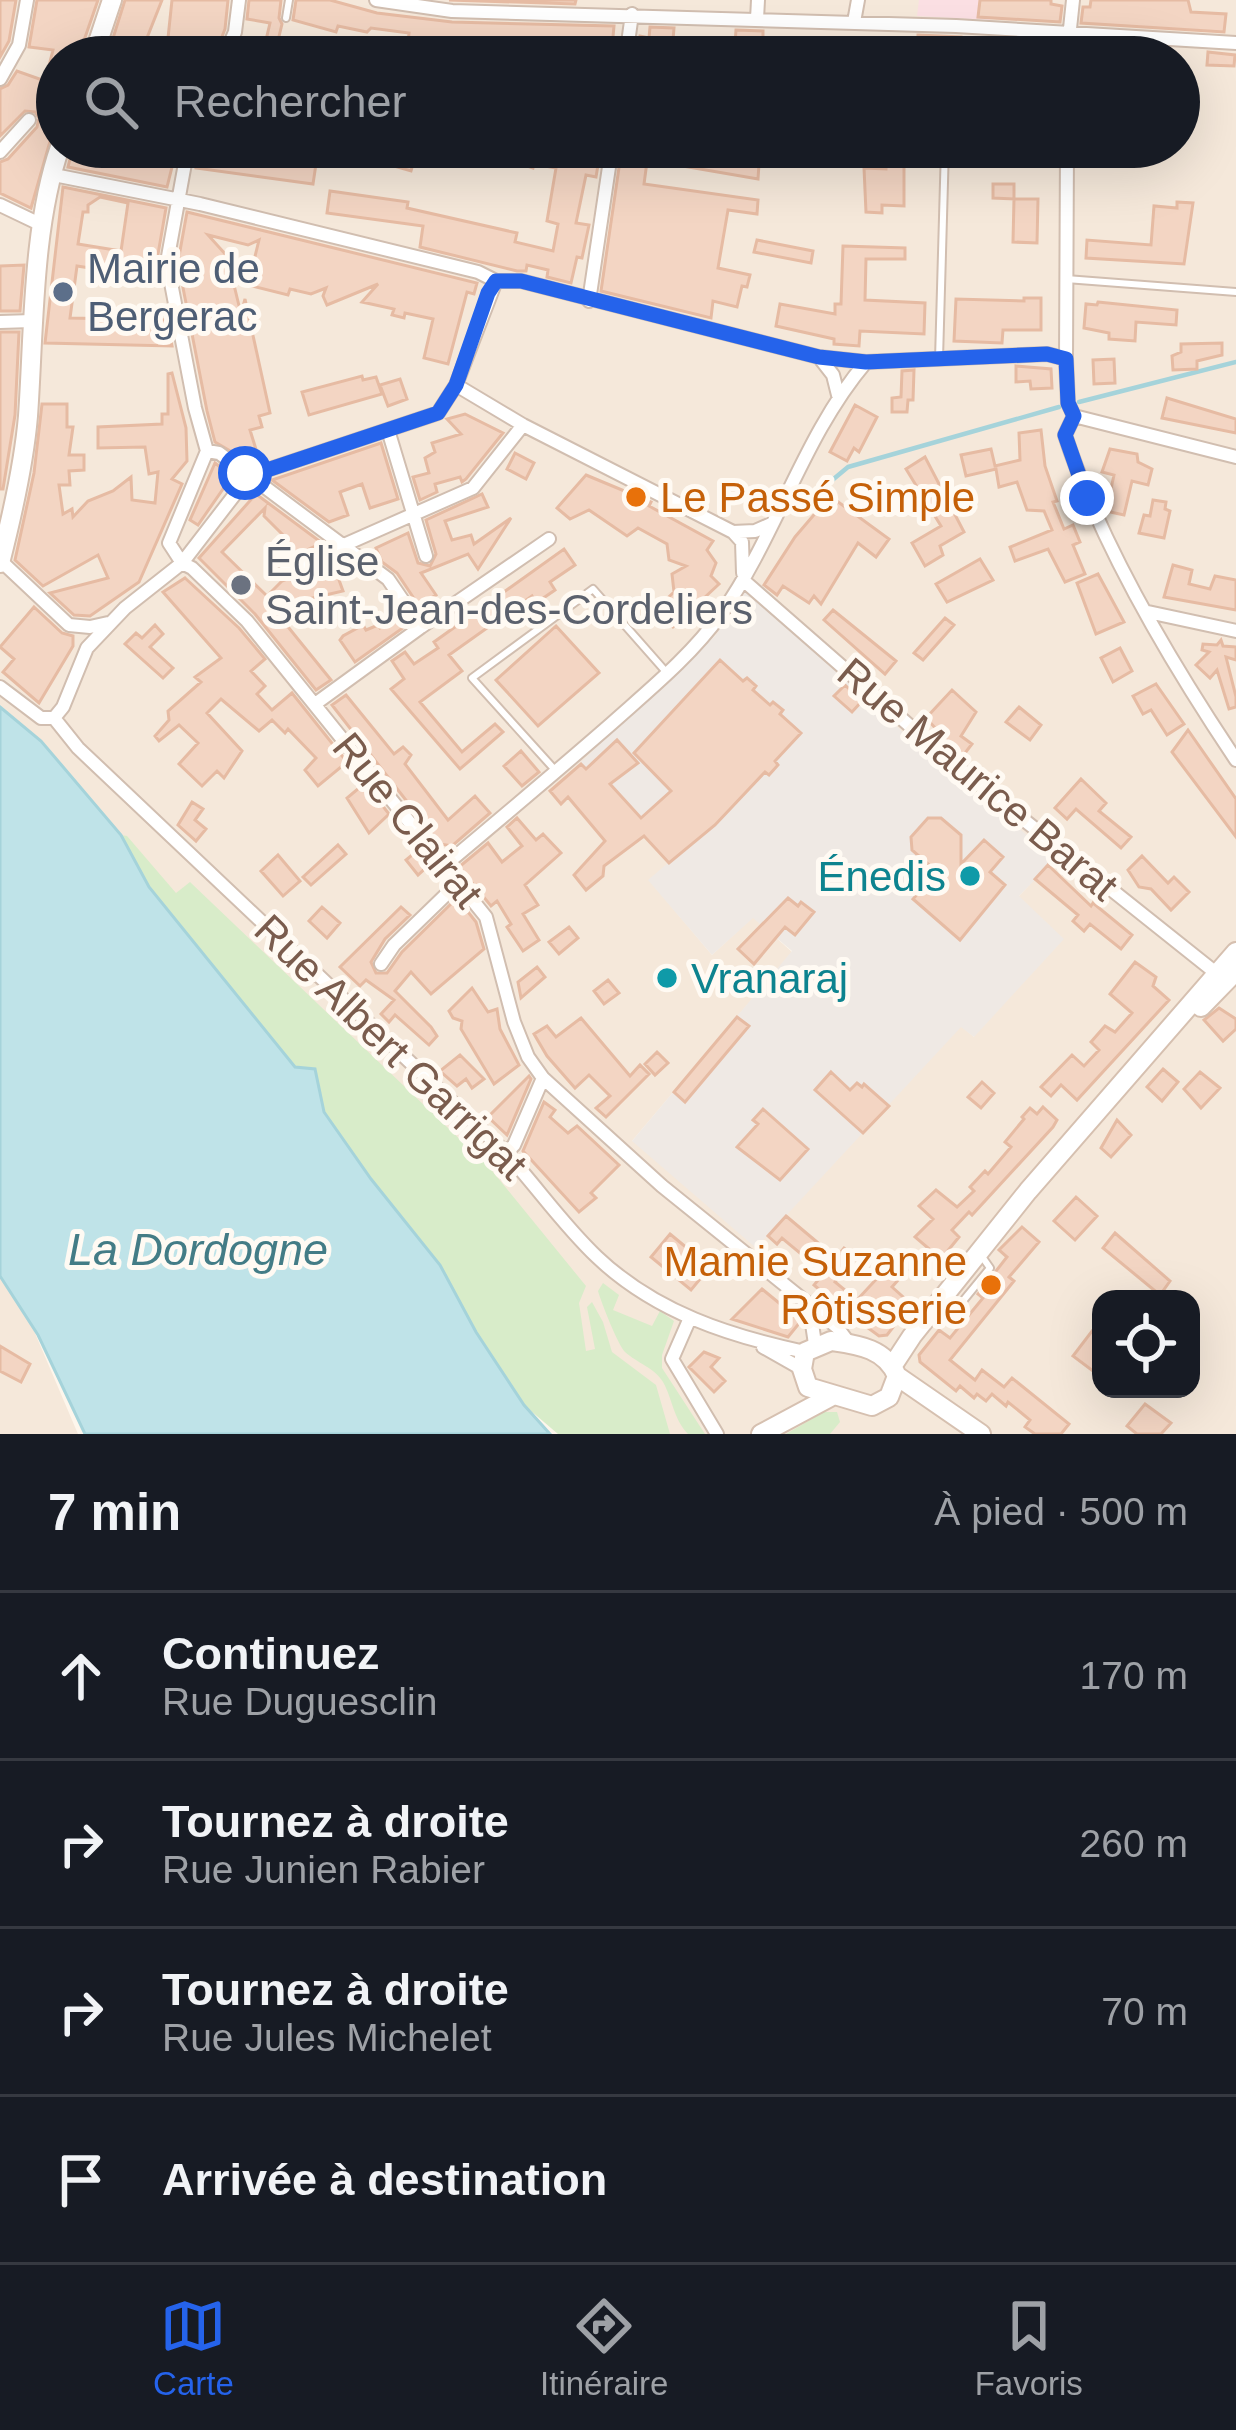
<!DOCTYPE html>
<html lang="fr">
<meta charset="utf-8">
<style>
body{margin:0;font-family:Arial,sans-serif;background:#242831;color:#f1f3f6}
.controls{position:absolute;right:36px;bottom:36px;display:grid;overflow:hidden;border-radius:24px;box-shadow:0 12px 48px #0002}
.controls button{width:108px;height:108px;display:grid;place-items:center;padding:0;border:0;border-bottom:3px solid #363941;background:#171b24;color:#f1f3f6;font:60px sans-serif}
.stop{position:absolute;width:36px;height:36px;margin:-27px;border:9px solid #2563eb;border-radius:50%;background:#fff}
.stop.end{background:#2563eb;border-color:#fff;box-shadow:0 3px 12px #0008}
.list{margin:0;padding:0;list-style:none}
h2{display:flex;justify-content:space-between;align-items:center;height:156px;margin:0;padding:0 48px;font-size:51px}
h2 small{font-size:39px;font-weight:400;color:#9ea1a6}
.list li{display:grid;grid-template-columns:78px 1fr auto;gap:36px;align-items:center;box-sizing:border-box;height:168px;padding:0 48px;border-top:3px solid #363941}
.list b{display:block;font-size:45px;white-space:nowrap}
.list p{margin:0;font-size:39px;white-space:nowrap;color:#9ea1a6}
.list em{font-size:39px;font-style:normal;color:#9ea1a6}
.icon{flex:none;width:66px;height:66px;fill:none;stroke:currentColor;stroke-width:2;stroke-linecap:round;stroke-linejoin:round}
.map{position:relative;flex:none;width:1236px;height:1434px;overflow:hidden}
.search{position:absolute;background:#171b24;box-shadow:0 12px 48px #0002;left:36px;right:36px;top:36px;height:132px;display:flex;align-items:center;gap:30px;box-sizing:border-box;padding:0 42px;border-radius:66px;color:#9ea1a6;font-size:45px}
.sheet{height:828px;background:#171b24}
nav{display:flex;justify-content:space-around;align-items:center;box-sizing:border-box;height:168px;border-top:3px solid #363941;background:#171b24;font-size:33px;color:#9ea1a6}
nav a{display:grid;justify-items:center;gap:6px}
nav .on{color:#2563eb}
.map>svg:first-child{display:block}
.residential{fill:#f5e8da;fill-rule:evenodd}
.industrial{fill:#efe9e4}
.medical{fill:#fbdfe3}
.green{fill:#d8ecc9}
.water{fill:#bfe3e8;stroke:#a5d3da;stroke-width:3}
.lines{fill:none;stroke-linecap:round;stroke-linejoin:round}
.stream{stroke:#a5d3da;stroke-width:4.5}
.building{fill:#f3d5c3;stroke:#e6bba3;stroke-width:3;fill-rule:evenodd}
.service-casing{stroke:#d1beb0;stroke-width:10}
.minor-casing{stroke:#d1beb0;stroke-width:16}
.secondary-casing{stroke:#d6c0b0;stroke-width:22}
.service{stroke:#fff;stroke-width:6}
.minor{stroke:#fff;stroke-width:12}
.secondary{stroke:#fff;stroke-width:18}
.route{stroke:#2563eb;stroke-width:15}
.service-dot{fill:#5c6f8a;stroke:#fffaf3;stroke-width:4.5}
.food-dot{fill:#e8710a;stroke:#fffaf3;stroke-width:4.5}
.worship-dot{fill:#6b7280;stroke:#fffaf3;stroke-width:4.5}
.culture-dot{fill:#0f9aa8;stroke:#fffaf3;stroke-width:4.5}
.labels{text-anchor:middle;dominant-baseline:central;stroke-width:10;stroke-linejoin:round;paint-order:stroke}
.service-label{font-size:42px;fill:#4e5e75;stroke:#fffaf3;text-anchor:start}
.food-label{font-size:42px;fill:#c56008;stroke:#fffaf3;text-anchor:start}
.worship-label{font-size:42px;fill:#5b616d;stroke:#fffaf3;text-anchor:start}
.street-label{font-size:42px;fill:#7a5c4d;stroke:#fffaf3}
.culture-label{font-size:42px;fill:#0d838f;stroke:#fffaf3;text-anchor:end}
.water-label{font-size:45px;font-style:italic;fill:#437c86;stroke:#fffaf3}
</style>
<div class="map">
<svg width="1236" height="1434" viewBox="0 0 1236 1434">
<rect width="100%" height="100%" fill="#fdf6ec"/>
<!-- residential -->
<path class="residential" d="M0 0H1236V1434H614L0 740ZM57 57H1179V147H57ZM716 635 945 770 1055 858 1019 896 974 1037 961 1026 632 1141 792 952 753 917 712 955 649 880 669 863 581 763ZM1101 1299H1191V1389H1101Z
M0 1251 78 1434H0Z"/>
<!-- industrial -->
<path class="industrial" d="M746 591 945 770 1056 858 1019 896 1064 939 974 1037 961 1027 756 1248 632 1141 792 951 753 918 712 955 648 880 668 863 580 763 716 635Z"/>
<!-- medical -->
<path class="medical" d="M919 0H994L990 20 917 16Z"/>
<!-- green -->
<path class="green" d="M121 835 127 836 176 893 190 882 489 1167 586 1286 579 1303 586 1351 595 1349 587 1307 592 1302 603 1322 612 1352 656 1385 670 1434H558L524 1405 476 1332 440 1265 371 1179 324 1112 315 1070 295 1067 149 887Z
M603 1283 619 1295 613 1310 652 1326 660 1311 674 1321 662 1355V1368L705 1434H688C673 1418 673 1400 663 1382 655 1368 637 1363 625 1352 618 1345 601 1302 598 1291Z
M824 1412H837L840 1422 830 1434H786Z"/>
<!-- water -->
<path class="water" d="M0 707 41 741 121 835 149 887 295 1067 315 1069 324 1112 371 1179 440 1265 476 1332 524 1405 550 1434H85L38 1335 0 1276Z"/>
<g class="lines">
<!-- stream -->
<path class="stream" d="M1079 402 1236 362
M830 482 848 467 1059 407"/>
</g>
<!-- building -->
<path class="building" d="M0 0H16L9 41 0 57Z
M37 0H98L81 49 76 57H57V117L31 208 0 193V162L8 159 37 127 39 118 35 112 25 111 0 136V89L8 85 17 71 45 81 53 50 29 47Z
M125 0H162L143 48 163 57H107Z
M172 0H228L225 29 214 57H166Z
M249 0H281L279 18 282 24 274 57H262L270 23 247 19Z
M296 0H330L377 13 452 22 614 26 612 48H597V54H585V41L557 40 556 57H446L447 44 408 42 409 33 371 28 367 32 338 26 336 32 293 20Z
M449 0H576L575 4Z
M980 0H1051V4L1062 6 1060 22 978 17Z
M1091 0H1188L1191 12 1226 14 1224 32 1081 23 1083 7H1090Z
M650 27 674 28 673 40 716 47 714 57H671L637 52 640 36 649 38Z
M736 30 763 31V45L735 44Z
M918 35 961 37 960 57H918Z
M1079 46 1114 48V57H1078Z
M1208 52 1235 55 1234 66 1207 65Z
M73 147H102L101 151 109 154 108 158 135 163 138 147H177L167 187 68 167Z
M199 147 316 164 313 184 196 168Z
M339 147H369L414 160 411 171 338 150Z
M501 147H601L596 177 586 175 576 223 589 225 582 258 577 257 571 283 547 277 548 270 527 265 526 271H517L420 247 423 226 327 213 330 191 408 202 407 208 517 233 515 242 553 251 558 224 547 221 556 168 534 164 533 168 498 156Z
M622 147H649L644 184 758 200 757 214 728 210 718 268 750 275 747 287 742 286 737 307 713 301 711 318 601 291Z
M887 147H904V206L882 205V213L866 212 864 168 886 169Z
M988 147H1003L1002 160H993V165H979L980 150Z
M673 149 759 164 758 179 671 164Z
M993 184H1014V199L993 198Z
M63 187 166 208 157 260 160 279 77 266 70 318 167 320 172 346 45 343ZM100 197 128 203 121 251 78 244 83 212H88V205Z
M1014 199H1038L1037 243 1013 242Z
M1177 202 1193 203 1184 264 1086 258 1087 240 1151 245 1154 206 1177 208Z
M187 212 477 283 474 294 467 292 448 364 424 358 433 319 405 313 404 318 392 315 394 309 362 302 378 284 327 305 323 296 326 288 311 294 290 289 288 295 248 285 259 240 248 245 208 235 227 256 241 314 245 299 270 413 259 416 262 427 250 430 259 459 249 462 215 442 207 411 178 262Z
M757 240 813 251 811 263 754 252Z
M843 246 905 248V259H866L865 300 925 303 924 334 860 331 859 346 834 344V339L776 326 780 304 835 314V304H841Z
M24 265 20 311H0V266Z
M1024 298H1041V330H1003L1002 343 954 341 956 299 1024 301Z
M1098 302 1177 310 1176 325 1136 322 1135 341 1109 339V333L1084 328 1086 304 1097 305Z
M0 332H19L15 415 3 489H0Z
M1222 343V355L1197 361V369L1173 370 1172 356 1181 352V344Z
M1114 359 1115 383 1094 384 1093 360Z
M1016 366 1051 369 1052 388 1031 389 1030 381 1016 382Z
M914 370 913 400H908L907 412H892V398L901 397 902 371Z
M172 373 186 428 187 461 172 479 182 484 139 582 90 616 74 615 50 593 108 578 98 555 43 586 15 560 34 473 42 404H67V427H73L69 455H84V470L69 471 70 485H59L63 514 72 509 73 517 88 501 113 491 131 477 132 500 155 503 158 472 149 474 145 447 98 448V427L162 424V414H168V374Z
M362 376 363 380 376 377 382 394 309 415 302 392Z
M400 379 407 399 388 406 380 385Z
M1167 398 1236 419V433L1162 418Z
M855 405 877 417 859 452 854 448 847 461 830 452Z
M465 414 503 433 466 479 462 482 460 477 435 484 437 492 420 500 413 477 429 473 425 458 435 452 432 443 461 434 447 419Z
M1041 430 1045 466 1057 501 1053 502 1064 529 1073 525 1080 542 1073 545 1085 574 1065 582 1048 549 1015 561 1010 547 1052 530 1044 511 1027 510 1017 482 999 487 996 469 966 476 961 455 991 449 995 466 1020 460 1019 433Z
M381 443 398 499 370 508 362 484 340 492 348 515 329 522 272 480Z
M1110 449 1137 454 1138 462 1152 469 1148 485 1132 481 1124 515 1106 511 1114 475 1102 472Z
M515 453 534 463 526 479 507 469Z
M925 457 964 532 940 546 943 555 925 566 912 543 941 526 906 469Z
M215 463 232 476 198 525 190 520Z
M586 475 651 502 649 506 713 541 707 550 716 563 711 576 719 584 673 627 656 609 674 592 672 574 686 566 669 560 667 544 638 528 627 536 589 510 570 519 557 508Z
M256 494 322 543 289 558 277 546 286 538 264 516 265 508 222 552 267 596 282 581 342 557 349 563 335 569 343 591 300 601 280 617 331 680 316 690 255 614 199 558Z
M482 494 488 507 445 521 452 540 471 535 474 544 511 518 478 569 468 554 421 573 436 595 419 606 397 573 382 562 376 548 408 533 418 563 430 566 436 554 426 520Z
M830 496 889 539 876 557 858 543 821 604 814 596 809 603 783 586 777 595 764 585 795 537Z
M1153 500 1166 502 1165 509 1170 511 1164 538 1139 533 1144 515 1150 516Z
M564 549 575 565 550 582 555 590 536 603 532 596 449 655 462 671 420 702 462 752 495 724 503 732 460 769 391 689 404 679 392 661 405 652 414 664 438 648 434 642Z
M980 559 993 580 947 602 936 584Z
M1173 565 1192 570 1189 584 1210 589 1215 576 1236 580V610L1164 597Z
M1098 574 1124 622 1096 634 1077 583Z
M185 578 239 628 265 659 251 671 265 686 257 694 272 710 292 693 347 762 318 786 305 770 316 758 288 729 285 733 272 720 259 731 221 699 207 713 242 751 224 778 217 771 202 786 179 764 198 743 179 725 159 741 155 736 169 720 168 711 201 682 195 677 221 658 163 592Z
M34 607 62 633 73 636V646L39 703 3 672 14 659 0 647Z
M833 610 896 661 885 674 824 620Z
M400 616 407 625 355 662 340 640 343 636 363 625 366 630 378 625 380 628Z
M945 618 954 625 923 660 914 653Z
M155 625 163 634 150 647 173 668 163 678 125 644 136 633 142 638Z
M556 626 599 673 538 726 496 680Z
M1221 640 1223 646 1236 647V660L1226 657 1236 697V707L1229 709 1217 670 1210 678 1196 665 1209 652 1202 650 1203 644 1217 645Z
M1120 648 1132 671 1113 682 1101 658Z
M720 660 743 681 747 678 756 686 753 690 770 705 773 702 783 710 780 714 801 733 775 761 778 765 769 775 765 772 715 825 669 863 644 836 604 866 603 876 586 890 574 875 605 841 568 797 561 804 550 791 581 764 586 769 617 740 638 763 610 784 641 818 671 791 634 753Z
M1156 684 1184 724 1167 735 1151 710 1143 714 1133 696Z
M845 685 862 701 852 712 834 696Z
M952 690 976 712 961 736 972 744 962 757 926 718Z
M346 695 394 754 403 747 411 755 405 764 448 820 475 796 490 813 452 846 440 844 332 705Z
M1019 707 1041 725 1030 740 1006 722Z
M1188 730 1236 799V837L1172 752Z
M521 751 539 772 522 786 504 766Z
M1081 779 1106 803 1099 811 1131 837 1121 848 1076 809 1067 819 1055 808Z
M365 783 389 814 369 833 347 798Z
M192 802 203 809 195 820 206 829 196 841 178 825Z
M517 818 536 840 543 834 561 853 525 885 538 905 523 914 539 940 523 951 507 927 511 924 497 901 491 906 459 867 488 843 502 862 522 846 507 827Z
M928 818H941L961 835V864L984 840 1003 857 990 872 1005 885 960 940 913 899 937 872 912 850 911 837Z
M338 845 346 854 311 885 303 877Z
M418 850 430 864 418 875 406 860Z
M278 855 300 881 283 896 261 871Z
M1142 856 1168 883 1174 877 1189 892 1171 910 1151 889 1139 887 1128 870Z
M1048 865 1091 906 1093 903 1132 935 1121 949 1090 924 1084 931 1073 921 1078 915 1035 879Z
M457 898 476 922 484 949 431 994 411 972 395 991 431 1027 437 1036 429 1045 395 1015 389 1022 381 1014 394 1000 366 980 360 986 340 967 401 907 410 915 385 939 371 962 376 973H387L402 952Z
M788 898 798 906 801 902 814 912 795 935 785 927 754 964 738 949Z
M322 907 340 923 327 938 309 921Z
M569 927 578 938 559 954 549 942Z
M1135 962 1156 977 1153 986 1169 1000 1077 1100 1061 1085 1051 1096 1041 1087 1072 1055 1084 1066 1099 1050 1091 1042 1105 1026 1115 1032 1132 1013 1110 994Z
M537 967 545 977 521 998 518 982Z
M608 980 619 993 604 1004 594 991Z
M472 988 488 1012 497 1009 500 1029 519 1065 494 1084 461 1029 462 1021 453 1018 449 1011Z
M1219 1008 1236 1019V1029L1223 1041 1204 1020Z
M737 1017 749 1026 685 1102 674 1092Z
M581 1018 630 1076 640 1065 649 1074 606 1117 596 1108 610 1096 589 1075 575 1088 547 1056 534 1034 547 1026 556 1037Z
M657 1052 668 1063 655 1075 645 1064Z
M460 1055 484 1079 472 1088 466 1079 457 1086 440 1071Z
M1163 1069 1178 1082 1162 1101 1147 1087Z
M831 1072 850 1090 857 1083 862 1087 864 1084 889 1106 863 1133 815 1090Z
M1200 1072 1220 1088 1201 1108 1184 1089Z
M529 1076 531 1079 507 1135 488 1117Z
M982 1082 994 1093 981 1108 968 1097Z
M544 1102 555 1110 550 1117 568 1133 577 1126 619 1165 591 1193 596 1198 579 1212 523 1151Z
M1043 1107 1057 1120 1053 1127 972 1215 969 1212 952 1230 959 1237 941 1259 915 1237 933 1219 919 1206 936 1190 957 1207 974 1191 970 1187 985 1171 988 1174 1011 1147 1005 1142 1024 1119 1022 1117 1030 1108 1037 1114Z
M763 1109 808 1149 780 1180 737 1147 758 1124 753 1120Z
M1117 1120 1131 1135 1111 1157 1101 1148Z
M1076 1197 1097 1216 1075 1240 1054 1221Z
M786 1216 836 1258 844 1248 854 1256 835 1282 857 1300 895 1259 907 1270 892 1287 911 1304 887 1335 879 1336 838 1306 814 1285 824 1273 782 1238 777 1244 768 1236Z
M1022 1227 1039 1242 1009 1277 1014 1281 950 1360 975 1380 982 1370 1004 1387 1012 1378 1069 1424 1061 1434H1035L1025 1427 1030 1420 1008 1402 1006 1406 992 1394 986 1401 977 1394 974 1398 960 1386 956 1391 920 1362 919 1355 939 1330 950 1338 983 1298 978 1294 1007 1257 999 1250Z
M1115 1233 1170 1281 1160 1295 1103 1248Z
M670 1234 710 1267 691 1290 651 1257Z
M762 1289 801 1321 788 1337 732 1319Z
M1092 1331 1101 1338V1377L1073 1356Z
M0 1346 30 1364 21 1382 0 1371Z
M704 1352 719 1358 711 1367 725 1381 714 1392 689 1367Z
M1145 1404 1171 1423 1161 1434H1137L1127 1426Z"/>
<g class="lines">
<!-- service casing -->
<g class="service-casing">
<path id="service" d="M286 18 289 0
M1066 279 1236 292
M939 359 945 147
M555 770 472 678 593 589 667 673
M945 1301 958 1307 990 1268 983 1258"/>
</g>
<!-- minor casing -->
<g class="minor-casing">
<path id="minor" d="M376 0 452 11 956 26 1236 43
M757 19 758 0
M854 22 858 0
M224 57 235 32 239 0
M626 57 632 14
M1067 57 1073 0
M0 79 19 45 27 0
M188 147 167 262 195 408 207 451 169 543 182 563 192 568 247 621 486 917 514 1022 528 1057 543 1078 662 1186 837 1327 849 1343
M1067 147 1066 359 1068 403 1074 416 1065 435C1101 546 1171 663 1236 760
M0 152 29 120
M54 175 200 204 478 272 496 281H521L819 357 866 362 1047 354 1066 359
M0 205 44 226
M589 301 612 147
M0 322 32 321
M819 357 833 375 838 395
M456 385 523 425 733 532 755 531 771 524
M1074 416 1236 457
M388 430 426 556
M207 451 219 453 388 579 421 627 315 704
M733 532 742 542 743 573
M1 561 69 625 90 627 108 623
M285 571 473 488 523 425
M743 580 950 761 1216 973
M1148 612 1236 631
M421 627 549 539
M0 687 41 718H54
M54 718 78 748 506 1153C537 1187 564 1226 597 1257 655 1312 729 1336 805 1352
M54 718 63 707 87 648 125 608 182 563 249 476 438 413 456 385 496 281
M444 866C500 819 556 772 611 724 649 690 691 656 721 614 777 535 803 436 866 362
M381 964 394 945 458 883
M506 1153 514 1145 543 1078
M804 1307 811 1317 815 1344
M690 1318 672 1359 717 1434
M763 1347 802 1369"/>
</g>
<!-- secondary casing -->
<g class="secondary-casing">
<path id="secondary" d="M93 57 112 0
M0 563C12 516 24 464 28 416 34 331 32 227 60 147
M1201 1007 1236 971
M831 1341C858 1345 885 1348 897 1376L889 1397 872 1406 808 1387 802 1369 805 1352Z
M893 1365 912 1336 1028 1191 1236 952
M897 1376 981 1434
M761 1434 832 1396"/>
</g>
<!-- service -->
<use href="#service" class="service"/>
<!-- minor -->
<use href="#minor" class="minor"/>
<!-- secondary -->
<use href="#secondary" class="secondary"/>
</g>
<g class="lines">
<!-- route -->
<path class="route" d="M245 473 249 476 438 413 456 385 488 293 496 281H521L819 357 866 362 1047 354 1066 359 1068 403 1074 416 1065 435 1087 498"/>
</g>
<!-- markers -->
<circle class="service-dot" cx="63" cy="292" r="12"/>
<g class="food-dot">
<circle cx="636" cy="497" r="12"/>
<circle cx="991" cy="1285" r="12"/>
</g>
<circle class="worship-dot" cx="241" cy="585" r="12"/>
<g class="culture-dot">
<circle cx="970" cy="876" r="12"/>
<circle cx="667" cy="978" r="12"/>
</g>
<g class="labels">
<!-- service labels -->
<g class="service-label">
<text x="87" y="268">Mairie de<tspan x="87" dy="48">Bergerac</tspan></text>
</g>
<!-- food labels -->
<g class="food-label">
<text x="660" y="497">Le Passé Simple</text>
<text x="967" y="1261" text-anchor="end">Mamie Suzanne<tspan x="967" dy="48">Rôtisserie</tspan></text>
</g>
<!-- worship labels -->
<g class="worship-label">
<text x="265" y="561">Église<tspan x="265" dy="48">Saint-Jean-des-Cordeliers</tspan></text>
</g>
<!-- street labels -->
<g class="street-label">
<text transform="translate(978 779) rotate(40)">Rue Maurice Barat</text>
<text transform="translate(408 820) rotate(51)">Rue Clairat</text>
<text transform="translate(391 1047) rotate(44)">Rue Albert Garrigat</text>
</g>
<!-- culture labels -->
<g class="culture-label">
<text x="946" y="876">Énedis</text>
<text x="691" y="978" text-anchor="start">Vranaraj</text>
</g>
<!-- water labels -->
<g class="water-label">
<text x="198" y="1249">La Dordogne</text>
</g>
</g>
</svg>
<div class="controls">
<button><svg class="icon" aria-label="locate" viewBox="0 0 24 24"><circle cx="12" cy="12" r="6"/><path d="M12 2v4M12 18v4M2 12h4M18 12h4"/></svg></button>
</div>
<div class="stop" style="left:245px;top:473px"></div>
<div class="stop end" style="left:1087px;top:498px"></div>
<div class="search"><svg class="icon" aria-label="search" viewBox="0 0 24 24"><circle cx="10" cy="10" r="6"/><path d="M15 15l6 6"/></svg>Rechercher</div>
</div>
<section class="sheet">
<h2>7 min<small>À pied · 500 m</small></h2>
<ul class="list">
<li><svg class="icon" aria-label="ahead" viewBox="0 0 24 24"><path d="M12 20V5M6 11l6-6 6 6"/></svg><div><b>Continuez</b><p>Rue Duguesclin</p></div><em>170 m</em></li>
<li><svg class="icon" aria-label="right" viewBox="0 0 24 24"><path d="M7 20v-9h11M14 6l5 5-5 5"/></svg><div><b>Tournez à droite</b><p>Rue Junien Rabier</p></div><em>260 m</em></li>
<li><svg class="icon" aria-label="right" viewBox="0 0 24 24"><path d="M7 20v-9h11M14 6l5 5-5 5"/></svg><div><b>Tournez à droite</b><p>Rue Jules Michelet</p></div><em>70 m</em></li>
<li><svg class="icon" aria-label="arrive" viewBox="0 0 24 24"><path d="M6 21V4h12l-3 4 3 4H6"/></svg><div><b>Arrivée à destination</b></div></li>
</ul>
</section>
<nav>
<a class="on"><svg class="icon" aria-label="map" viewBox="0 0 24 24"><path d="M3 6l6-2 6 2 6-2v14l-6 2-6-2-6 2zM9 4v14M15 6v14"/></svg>Carte</a>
<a><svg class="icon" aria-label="directions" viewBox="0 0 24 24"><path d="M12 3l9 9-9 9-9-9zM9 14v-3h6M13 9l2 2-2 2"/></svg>Itinéraire</a>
<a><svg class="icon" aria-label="saved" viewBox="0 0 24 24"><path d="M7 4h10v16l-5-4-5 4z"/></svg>Favoris</a>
</nav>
